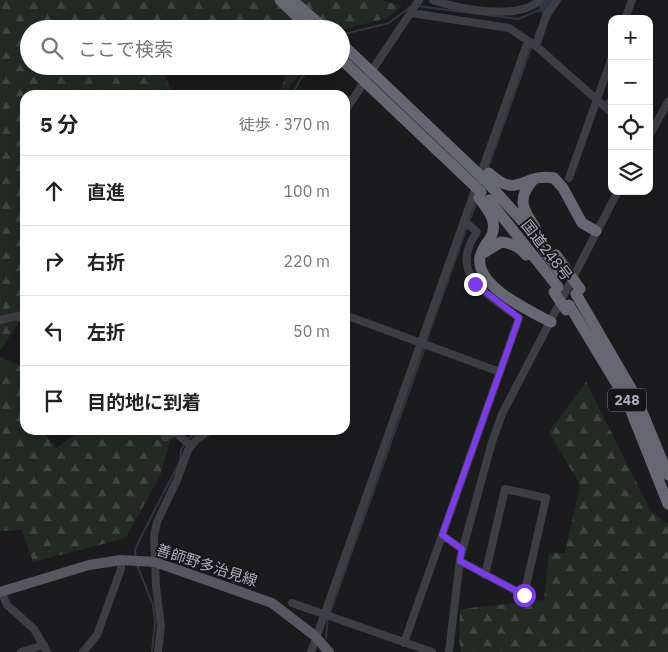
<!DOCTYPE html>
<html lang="ja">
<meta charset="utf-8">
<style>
body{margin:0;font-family:"IBM Plex Sans","Noto Sans JP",sans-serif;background:#f6f6f6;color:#222}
.controls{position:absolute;right:15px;top:15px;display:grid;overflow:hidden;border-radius:10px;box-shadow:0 5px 20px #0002}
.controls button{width:45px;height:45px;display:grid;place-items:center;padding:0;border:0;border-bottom:1px solid #e0e0e0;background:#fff;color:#222;font:25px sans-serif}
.stop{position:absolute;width:15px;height:15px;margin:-11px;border:4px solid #7c3aed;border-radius:50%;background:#fff}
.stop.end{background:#7c3aed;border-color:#fff;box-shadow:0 1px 5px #0008}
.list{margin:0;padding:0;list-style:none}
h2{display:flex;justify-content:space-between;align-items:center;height:65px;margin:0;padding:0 20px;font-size:21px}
h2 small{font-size:16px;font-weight:400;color:#767676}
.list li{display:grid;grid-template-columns:32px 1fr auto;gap:15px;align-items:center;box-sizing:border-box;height:70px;padding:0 20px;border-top:1px solid #e0e0e0}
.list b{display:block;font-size:19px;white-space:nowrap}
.list em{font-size:16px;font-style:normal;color:#767676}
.icon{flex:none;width:28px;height:28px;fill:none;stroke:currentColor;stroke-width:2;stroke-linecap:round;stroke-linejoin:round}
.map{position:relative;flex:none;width:668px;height:652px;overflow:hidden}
.search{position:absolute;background:#fff;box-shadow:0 5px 20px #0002;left:20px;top:20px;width:330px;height:55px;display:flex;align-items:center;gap:12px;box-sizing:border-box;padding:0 18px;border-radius:28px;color:#767676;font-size:19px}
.panel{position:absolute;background:#fff;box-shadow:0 5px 20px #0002;left:20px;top:90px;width:330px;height:345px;border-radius:15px}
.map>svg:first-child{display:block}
.forest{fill:url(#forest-firs)}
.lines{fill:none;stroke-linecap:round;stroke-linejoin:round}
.stream{stroke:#2f3642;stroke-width:2}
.river{stroke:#2f3642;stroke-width:12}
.minor{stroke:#3d3d44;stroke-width:8}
.major{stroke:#575761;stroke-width:10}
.highway{stroke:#666773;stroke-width:11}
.highway-bridge{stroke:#666773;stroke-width:11}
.route{stroke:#7c3aed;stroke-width:6}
.labels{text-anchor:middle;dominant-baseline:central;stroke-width:4;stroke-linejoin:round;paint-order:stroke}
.shield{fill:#161518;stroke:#7f808c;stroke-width:1}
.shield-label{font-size:14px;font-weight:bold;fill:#acaebd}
.street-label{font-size:15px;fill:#acaebd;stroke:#161518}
</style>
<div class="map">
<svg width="668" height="652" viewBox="0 0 668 652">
<defs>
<pattern id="forest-firs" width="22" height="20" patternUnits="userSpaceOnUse" patternTransform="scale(1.25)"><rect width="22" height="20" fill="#212b24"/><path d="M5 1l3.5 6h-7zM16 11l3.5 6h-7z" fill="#3f4742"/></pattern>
</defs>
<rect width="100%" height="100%" fill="#1b1a1d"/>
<!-- forest -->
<path class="forest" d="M0 0H381L402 6 387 18 341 30 29 29V66H161L174 95H25V313L0 351Z
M289 66H307L291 84 287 95H279Z
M0 357 25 367V430H42L56 448 81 430H182L170 441 160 476 126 538 33 562 22 530 0 531Z
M586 382 651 511 668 524V652H461L459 638 460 609 544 600 549 553H565L580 485 549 432Z"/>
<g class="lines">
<!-- stream -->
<path class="stream" d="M417 6 518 19 544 8
M543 15 545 8
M341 38 344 34 389 23 410 7
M534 41 537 31
M292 95 301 78 315 66
M488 168 532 45
M469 222 477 201
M426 342 467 227
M188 439 199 430
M136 558 135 550 140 539 180 461 181 450 184 445
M137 565 153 605 155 622 152 652
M330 613 425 347
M326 637 328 618"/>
<!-- river -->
<path class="river" d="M545 8 550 0"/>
<!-- minor -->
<path class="minor" d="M433 0C459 9 518 21 540 0
M411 13 509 28 536 46 612 113
M625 19 632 0
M536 46 546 16 557 0
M605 107 612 100
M345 111 419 0
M649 136 668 102
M569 178 612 57
M345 315 500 372
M0 320 25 314
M175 432 191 446
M165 437 178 431
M442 535 462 549
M460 561 524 595 546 498 505 489 485 575
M1 591 7 605 34 629 47 652
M292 603 432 652
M404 643 519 318C488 294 447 275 477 232L464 221
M21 652 44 645
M83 652 97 635 121 569V560
M158 652 161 626 156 587 154 536 157 522 177 480 188 450 196 440 210 430
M311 652 528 41
M449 652 460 559 492 442 502 414 618 191"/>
<!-- major -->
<path class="major" d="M0 592 89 565 121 560 155 562 272 603 315 636 329 652"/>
<!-- highway -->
<path class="highway" d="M280 0 310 29
M292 0 325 29
M489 173C518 201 523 172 554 178L563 188 582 223 596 231
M533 180C517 198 522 209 535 227
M487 182 524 223 561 273
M479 198C489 211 500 224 489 240 485 245 482 250 480 257 475 286 530 311 551 322
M489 200 558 287
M485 252 501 242C511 243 520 247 526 255
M576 294 636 397 668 475
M569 305 627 401 668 504"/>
<!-- highway-bridge -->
<path class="highway-bridge" d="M341 43 487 182
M341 59 481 192
M556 255 580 289
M554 292 566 310"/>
</g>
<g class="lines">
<!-- route -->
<path class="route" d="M475 284 519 318 442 535 462 549 460 561 524 595"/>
</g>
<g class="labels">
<!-- shield labels -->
<rect class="shield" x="608" y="388.5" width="38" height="23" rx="4"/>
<g class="shield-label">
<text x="627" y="400">248</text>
</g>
<!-- street labels -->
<g class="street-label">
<text transform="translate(547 250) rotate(52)">国道248号</text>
<text transform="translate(207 565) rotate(18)">善師野多治見線</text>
</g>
</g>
</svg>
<div class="controls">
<button>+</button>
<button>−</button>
<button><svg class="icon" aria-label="locate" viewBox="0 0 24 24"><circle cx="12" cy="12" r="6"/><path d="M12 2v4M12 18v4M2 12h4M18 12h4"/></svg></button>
<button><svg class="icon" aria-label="layers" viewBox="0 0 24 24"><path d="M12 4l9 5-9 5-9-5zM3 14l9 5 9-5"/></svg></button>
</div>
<div class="stop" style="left:524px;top:595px"></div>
<div class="stop end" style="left:475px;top:284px"></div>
<div class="search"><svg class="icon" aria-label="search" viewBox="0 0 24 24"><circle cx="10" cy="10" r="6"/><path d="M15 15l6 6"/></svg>ここで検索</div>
<section class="panel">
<h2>5 分<small>徒歩 · 370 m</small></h2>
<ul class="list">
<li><svg class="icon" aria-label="ahead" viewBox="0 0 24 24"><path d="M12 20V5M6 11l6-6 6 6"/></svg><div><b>直進</b></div><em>100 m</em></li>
<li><svg class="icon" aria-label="right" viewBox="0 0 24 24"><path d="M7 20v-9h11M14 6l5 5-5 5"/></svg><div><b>右折</b></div><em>220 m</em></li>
<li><svg class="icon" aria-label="left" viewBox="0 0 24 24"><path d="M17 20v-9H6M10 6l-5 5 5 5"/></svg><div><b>左折</b></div><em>50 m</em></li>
<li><svg class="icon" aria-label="arrive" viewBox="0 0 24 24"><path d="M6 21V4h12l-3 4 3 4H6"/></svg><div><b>目的地に到着</b></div></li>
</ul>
</section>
</div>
